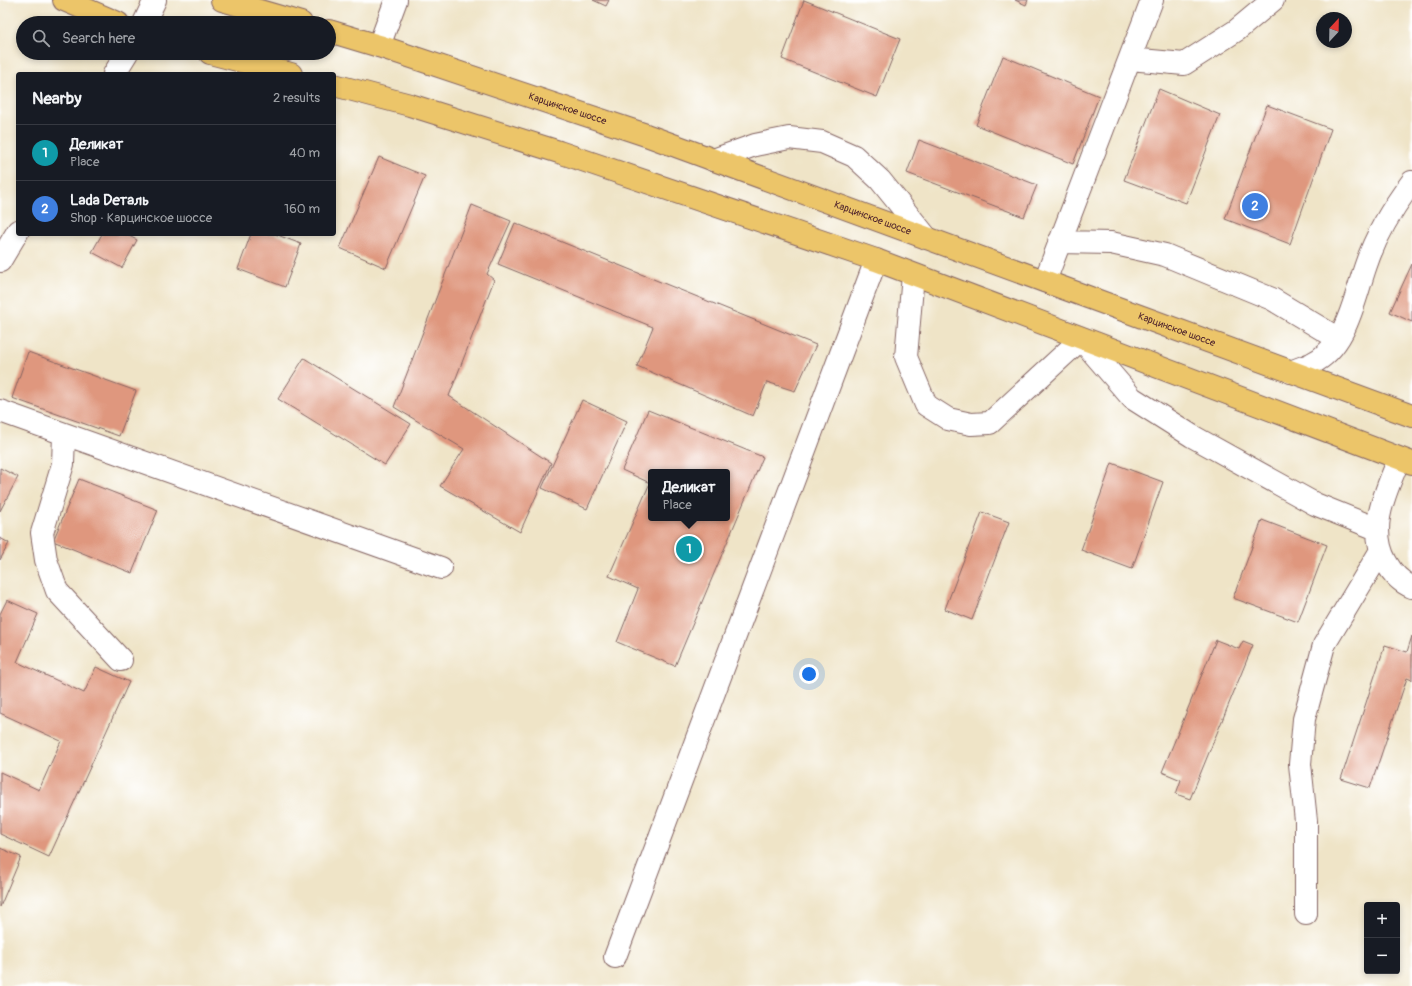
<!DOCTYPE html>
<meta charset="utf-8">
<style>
body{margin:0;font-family:Pangolin,sans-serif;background:#20242c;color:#f1f3f6}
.controls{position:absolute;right:12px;bottom:12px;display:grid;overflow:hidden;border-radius:4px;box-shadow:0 2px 6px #0003}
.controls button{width:36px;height:36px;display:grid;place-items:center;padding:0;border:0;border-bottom:1px solid #363941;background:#171b24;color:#f1f3f6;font:20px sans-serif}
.compass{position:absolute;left:1316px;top:12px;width:36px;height:36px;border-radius:50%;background:#171b24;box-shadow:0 2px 6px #0003;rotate:22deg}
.you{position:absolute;left:809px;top:674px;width:14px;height:14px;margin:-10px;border:3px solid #fff;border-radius:50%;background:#1a73e8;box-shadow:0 0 0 6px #1a73e833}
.badge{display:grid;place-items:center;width:26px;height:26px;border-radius:50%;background:#1a73e8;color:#fff;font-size:13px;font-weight:700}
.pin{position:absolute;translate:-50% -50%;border:2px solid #fff;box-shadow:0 1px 4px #0006}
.popup{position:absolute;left:648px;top:469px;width:82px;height:52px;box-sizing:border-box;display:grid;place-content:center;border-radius:4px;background:#171b24;filter:drop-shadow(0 1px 3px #0005);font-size:13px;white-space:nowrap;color:#9ea1a6}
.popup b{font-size:15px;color:#f1f3f6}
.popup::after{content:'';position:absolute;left:50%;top:100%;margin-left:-8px;border:8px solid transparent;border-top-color:#171b24}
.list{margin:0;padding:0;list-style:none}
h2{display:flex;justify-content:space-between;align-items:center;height:52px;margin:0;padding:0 16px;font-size:17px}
h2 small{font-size:13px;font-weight:400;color:#9ea1a6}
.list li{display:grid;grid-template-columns:26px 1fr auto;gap:12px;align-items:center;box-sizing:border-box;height:56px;padding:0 16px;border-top:1px solid #363941}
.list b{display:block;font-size:15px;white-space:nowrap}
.list p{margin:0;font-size:13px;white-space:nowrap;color:#9ea1a6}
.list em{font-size:13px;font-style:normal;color:#9ea1a6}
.icon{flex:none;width:22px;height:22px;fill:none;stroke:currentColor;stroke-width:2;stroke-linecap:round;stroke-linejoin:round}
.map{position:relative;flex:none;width:1412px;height:986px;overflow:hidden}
.search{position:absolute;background:#171b24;box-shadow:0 2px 6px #0003;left:16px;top:16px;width:320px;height:44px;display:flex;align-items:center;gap:10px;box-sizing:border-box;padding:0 14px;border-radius:22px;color:#9ea1a6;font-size:15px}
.panel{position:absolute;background:#171b24;box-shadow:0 2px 6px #0003;left:16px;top:72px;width:320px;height:164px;border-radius:4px}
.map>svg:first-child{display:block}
.building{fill:#df977e;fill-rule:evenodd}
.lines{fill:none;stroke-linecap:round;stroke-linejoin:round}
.minor-casing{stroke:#846462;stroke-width:24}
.major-casing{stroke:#846462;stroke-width:24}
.minor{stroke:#fff;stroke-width:22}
.major{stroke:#ecc569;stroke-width:22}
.labels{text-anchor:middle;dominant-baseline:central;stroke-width:3;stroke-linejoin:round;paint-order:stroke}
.street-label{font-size:10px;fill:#4a1f2b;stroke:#fff}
</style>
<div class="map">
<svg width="1412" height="986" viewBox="0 0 1412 986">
<rect width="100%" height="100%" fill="#fff"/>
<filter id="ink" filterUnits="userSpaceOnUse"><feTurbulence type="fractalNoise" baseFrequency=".025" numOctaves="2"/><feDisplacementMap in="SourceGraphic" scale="8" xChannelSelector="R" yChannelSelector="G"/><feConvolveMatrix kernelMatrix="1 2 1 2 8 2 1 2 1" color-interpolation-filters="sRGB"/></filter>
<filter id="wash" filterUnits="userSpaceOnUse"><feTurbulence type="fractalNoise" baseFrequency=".012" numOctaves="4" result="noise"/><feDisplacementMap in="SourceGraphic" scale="16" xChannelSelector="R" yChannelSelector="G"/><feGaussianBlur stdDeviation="0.9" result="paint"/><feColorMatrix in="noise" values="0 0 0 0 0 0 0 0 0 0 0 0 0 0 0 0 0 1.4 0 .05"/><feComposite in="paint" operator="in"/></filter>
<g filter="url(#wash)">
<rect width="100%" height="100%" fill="#efe4c7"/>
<g id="blocks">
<!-- building -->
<path class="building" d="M593 0H609L606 6Z
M804 0 900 39 877 97 782 59Z
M1015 0H1028L1026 5Z
M1003 56 1099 96 1073 164 976 125Z
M1159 89 1220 115 1186 203 1124 180Z
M1267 105 1331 129 1290 244 1225 219Z
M919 140 1037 185 1024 217 907 173Z
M379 157 425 176 386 268 340 248Z
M472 205 511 221 487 274 494 280 449 396 551 463 520 532 440 486 464 449 394 407Z
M515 223 816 345 795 391 767 382 753 416 637 366 653 327 498 264Z
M102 234H125L137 240 122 268 92 252Z
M251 234H275L301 244 285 287 238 269Z
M1412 264V322L1390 312Z
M28 352 136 391 119 436 12 398Z
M304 358 411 424 385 465 278 399Z
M582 400 627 421 587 509 542 488Z
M648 410 763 457 675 666 617 642 638 589 609 576 650 483 622 470ZM651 472H727V518H651Z
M1112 463 1163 482 1132 569 1081 550Z
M0 468 18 477 0 511Z
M79 479 158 510 132 573 53 541Z
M982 512 1009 522 972 620 945 609Z
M1262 520 1327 545 1298 622 1233 598Z
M0 538 9 543 0 560Z
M7 600 38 614 17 662 84 693 96 667 129 682 49 857 0 834V772L39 790 61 741 0 713V614Z
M1412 636V680L1407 678 1370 788 1341 779 1385 645 1407 652Z
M1216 640 1239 649 1243 641 1253 645 1190 799 1176 794 1181 780 1162 772Z
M0 848 21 857 0 907Z"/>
</g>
</g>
<g filter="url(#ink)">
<use href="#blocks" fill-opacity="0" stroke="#846462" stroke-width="1"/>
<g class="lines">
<!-- minor casing -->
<g class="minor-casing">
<path id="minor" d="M144 23 155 0
M379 46 396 0
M1130 59 1184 64 1237 30 1273 0
M114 74 127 53
M713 160 755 145 789 138 822 142 854 156 880 180 927 238
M1059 242 1111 243 1165 255 1272 299 1337 338
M0 261 18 231
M913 275 906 357 926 405 948 419 971 424 990 423 1081 339 1132 398 1192 436 1315 504 1377 529
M1045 281 1152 0
M1291 372C1297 369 1304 367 1311 364 1347 347 1354 299 1366 265 1376 235 1393 207 1412 182
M0 411 441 568
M64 434 63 464 42 533 46 560 57 591 121 660
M1399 459C1386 492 1367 527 1386 562 1392 573 1400 582 1412 587
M1306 914V821L1300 764 1304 719 1324 645 1380 552
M615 957 876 260"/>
</g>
<!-- major casing -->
<g class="major-casing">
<g id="major">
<path d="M64 0 118 23"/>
<path d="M222 0 301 23"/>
<path id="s1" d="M329 31 379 46 646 135 1412 416"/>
<path d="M210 53 291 74"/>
<path d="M334 85 410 105 559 152 876 260 1412 463"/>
</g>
</g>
<!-- minor -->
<use href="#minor" class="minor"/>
<!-- major -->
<use href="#major" class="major"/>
</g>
</g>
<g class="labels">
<!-- street labels -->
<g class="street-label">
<text stroke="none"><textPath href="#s1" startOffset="251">Карцинское шоссе</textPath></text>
<text stroke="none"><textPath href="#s1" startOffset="575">Карцинское шоссе</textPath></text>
<text stroke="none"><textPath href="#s1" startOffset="899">Карцинское шоссе</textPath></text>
</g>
</g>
</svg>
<div class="controls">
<button>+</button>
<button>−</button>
</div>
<svg class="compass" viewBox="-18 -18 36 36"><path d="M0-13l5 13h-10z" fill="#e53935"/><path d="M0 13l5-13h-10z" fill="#9ea1a6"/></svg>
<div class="you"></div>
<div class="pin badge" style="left:689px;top:549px;background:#0f9aa8">1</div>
<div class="popup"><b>Деликат</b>Place</div>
<div class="pin badge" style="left:1255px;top:206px;background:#3f7fe0">2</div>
<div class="search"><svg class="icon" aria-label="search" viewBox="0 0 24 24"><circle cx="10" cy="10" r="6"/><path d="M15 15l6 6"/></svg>Search here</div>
<section class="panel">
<h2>Nearby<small>2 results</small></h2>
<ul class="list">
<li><span class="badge" style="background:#0f9aa8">1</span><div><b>Деликат</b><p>Place</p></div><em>40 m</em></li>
<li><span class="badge" style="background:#3f7fe0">2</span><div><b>Lada Dеталь</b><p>Shop · Карцинское шоссе</p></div><em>160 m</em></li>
</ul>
</section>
</div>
